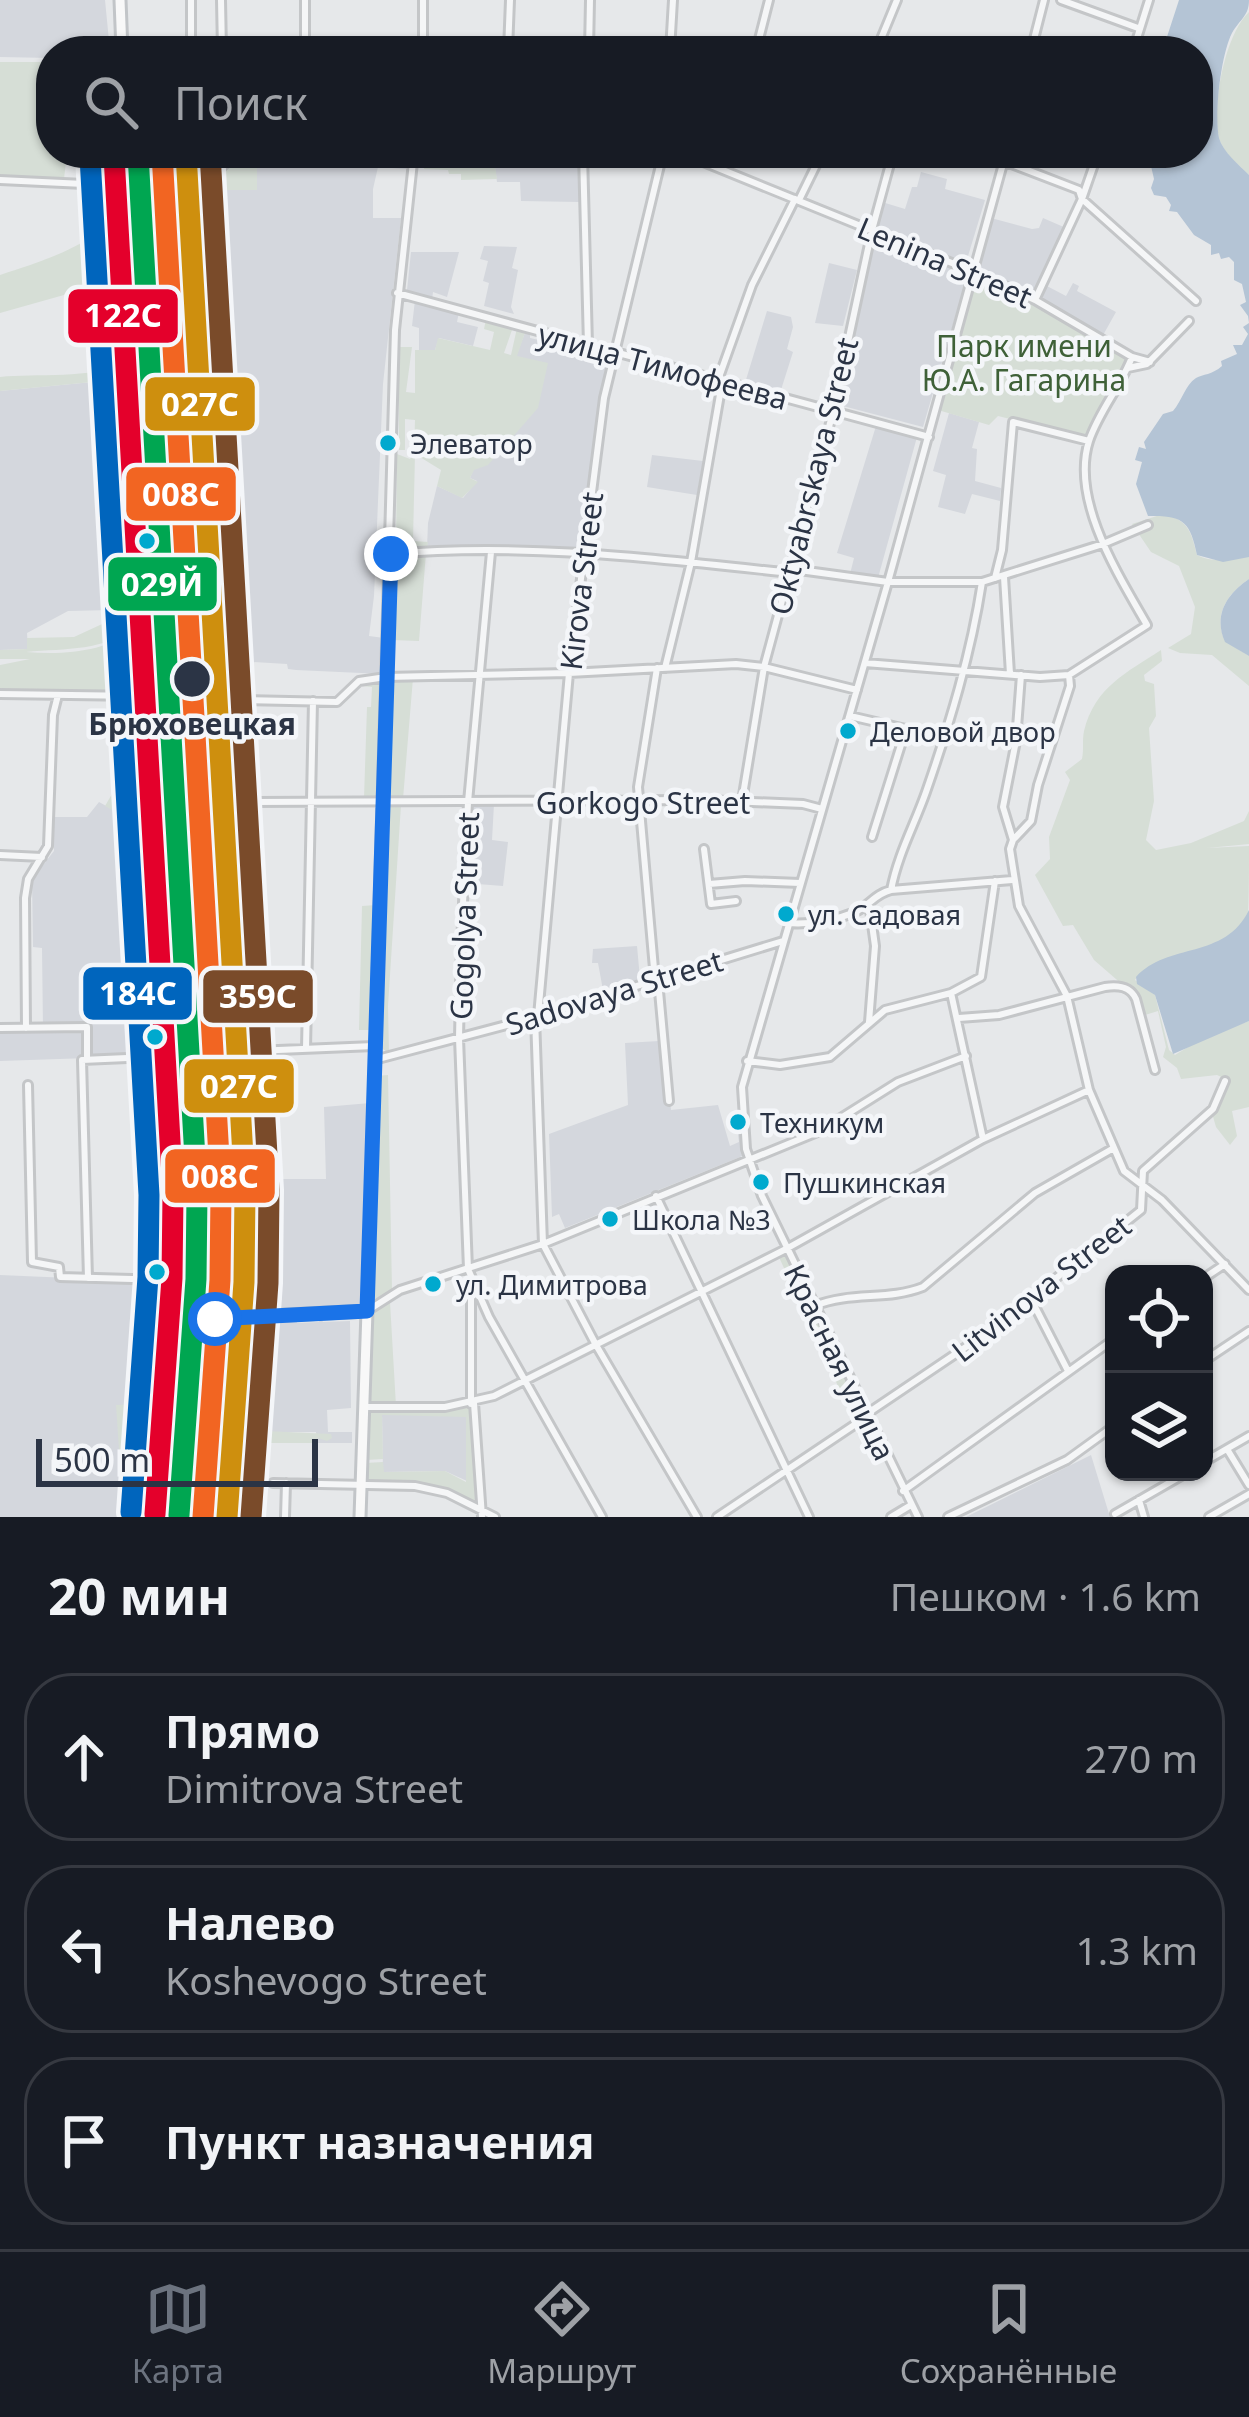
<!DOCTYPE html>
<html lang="ru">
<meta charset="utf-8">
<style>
body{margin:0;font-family:"Noto Sans",sans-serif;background:#20242c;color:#f1f3f6}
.controls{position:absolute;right:36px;bottom:36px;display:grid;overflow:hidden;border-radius:24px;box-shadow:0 3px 9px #0004}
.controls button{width:108px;height:108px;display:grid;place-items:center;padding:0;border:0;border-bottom:3px solid #363941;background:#171b24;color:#f1f3f6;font:60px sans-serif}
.scale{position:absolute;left:36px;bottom:30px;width:282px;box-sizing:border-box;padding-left:12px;border:6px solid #2b3445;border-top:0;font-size:33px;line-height:42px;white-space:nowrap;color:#2b3445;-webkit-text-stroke:9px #f4f6f9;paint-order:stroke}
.stop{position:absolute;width:36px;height:36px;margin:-27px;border:9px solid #1a73e8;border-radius:50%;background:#fff}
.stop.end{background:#1a73e8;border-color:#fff;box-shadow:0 3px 12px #0008}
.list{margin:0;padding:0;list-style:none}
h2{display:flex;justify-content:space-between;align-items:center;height:156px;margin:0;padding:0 48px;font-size:51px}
h2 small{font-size:39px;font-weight:400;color:#9ea1a6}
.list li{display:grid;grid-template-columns:78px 1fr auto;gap:36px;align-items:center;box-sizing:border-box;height:168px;margin:0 24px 24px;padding:0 24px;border:3px solid #363941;border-radius:48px}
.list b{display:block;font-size:45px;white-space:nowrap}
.list p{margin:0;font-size:39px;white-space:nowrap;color:#9ea1a6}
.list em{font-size:39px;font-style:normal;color:#9ea1a6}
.icon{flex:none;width:66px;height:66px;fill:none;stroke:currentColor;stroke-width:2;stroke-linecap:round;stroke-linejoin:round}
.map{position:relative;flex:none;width:1249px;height:1517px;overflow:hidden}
.search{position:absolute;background:#171b24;box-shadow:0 3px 9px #0004;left:36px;right:36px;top:36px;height:132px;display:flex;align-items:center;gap:30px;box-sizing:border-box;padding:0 42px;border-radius:48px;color:#9ea1a6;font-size:45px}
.sheet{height:732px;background:#171b24}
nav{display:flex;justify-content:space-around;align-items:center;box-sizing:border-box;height:168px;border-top:3px solid #363941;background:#171b24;font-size:33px;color:#9ea1a6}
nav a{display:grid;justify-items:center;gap:6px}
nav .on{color:#6c737f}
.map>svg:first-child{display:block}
.built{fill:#d4d7dd}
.green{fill:#d6ded6}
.water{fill:#b4c4d5}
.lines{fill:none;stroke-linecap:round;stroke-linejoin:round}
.minor-casing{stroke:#c4c6c8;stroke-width:12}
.major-casing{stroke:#c2c5c8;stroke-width:15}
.minor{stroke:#f5f6f7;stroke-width:6}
.major{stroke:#f8f8f8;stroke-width:9}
.rail-1-casing{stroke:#f4f6f9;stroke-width:30}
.rail-2-casing{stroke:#f4f6f9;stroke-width:30}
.rail-3-casing{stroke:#f4f6f9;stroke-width:30}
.rail-4-casing{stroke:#f4f6f9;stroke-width:30}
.rail-5-casing{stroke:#f4f6f9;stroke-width:30}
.rail-6-casing{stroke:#f4f6f9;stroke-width:30}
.rail-1{stroke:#f26522;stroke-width:21}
.rail-2{stroke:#00a651;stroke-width:21}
.rail-3{stroke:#ce8f0e;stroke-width:21}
.rail-4{stroke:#e4002b;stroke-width:21}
.rail-5{stroke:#7a4b2a;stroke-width:21}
.rail-6{stroke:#0065bd;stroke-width:21}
.route{stroke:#1a73e8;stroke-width:15}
.bus-dot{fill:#00a9ce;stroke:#f4f6f9;stroke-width:4.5}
.stop-dot{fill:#2b3445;stroke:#f4f6f9;stroke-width:4.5}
.labels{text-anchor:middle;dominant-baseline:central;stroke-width:9;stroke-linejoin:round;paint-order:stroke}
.bus-label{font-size:27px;fill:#2b3445;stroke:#f4f6f9;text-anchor:start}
.street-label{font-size:30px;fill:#2b3445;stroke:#f4f6f9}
.park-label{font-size:30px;fill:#3f6138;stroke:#f4f6f9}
.stop-label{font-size:30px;font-weight:bold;fill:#2b3445;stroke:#f4f6f9}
.line-badge{stroke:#f4f6f9;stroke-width:4.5}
.badge-label{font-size:33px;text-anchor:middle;font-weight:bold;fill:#fff}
</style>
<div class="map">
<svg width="1249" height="1517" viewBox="0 0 1249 1517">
<rect width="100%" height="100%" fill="#e6e8ea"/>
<!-- built -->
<path class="built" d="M0 0H105L110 51H51V58L0 57Z
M242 153H344L346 158 408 153 406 169 378 167 373 189V218H401L383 384 374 596 369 636 384 638 383 674 296 670 288 669 287 664 252 662V657L243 656 244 638H234L232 612 218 585 214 589 228 620 226 636 202 637 201 614 210 596 196 600 199 572 195 512 186 468V430L193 402 224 334 207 326 202 190H256L254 158 240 155Z
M493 153H579V202L521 201 520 182H497Z
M921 172 947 179 945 189 985 200 965 266 874 229 882 202 905 209 912 187H917Z
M991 218 1032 229 1039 228 1043 218 1066 228 1034 295 977 269Z
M873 231 973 273 964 297H961L923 427 843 406 841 411 835 409Z
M484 246 517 247 512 268 518 270 511 307 514 314 484 306 489 283 483 281 488 261 480 259Z
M411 252H459L447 297 433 292 432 300 400 292 407 290Z
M829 263 857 270 843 326 815 323Z
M1073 283 1079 286 1077 291 1116 312 1102 337 1038 301 1045 285 1066 296Z
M415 300 459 312 457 322 478 327 473 346 439 338 435 350H419V328L412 326Z
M767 311 791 317 793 327 787 349 793 352 780 393 745 383Z
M526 330 530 331V338L552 343 554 338 614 354 581 553 427 548 428 523 437 486 463 498 477 481 470 478Z
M133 378 138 600 112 610 68 611 27 633 28 649 0 650V391Z
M140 412 152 417 156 423 159 519 165 520 166 530 143 531Z
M949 413 979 422 972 448 977 449 975 481 1001 488 1000 501 972 494 965 514 938 507 946 475 933 471Z
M876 426 917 437 878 578 850 574 854 558 837 553Z
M652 455 703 461 697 495 647 487Z
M99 802 135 822 138 975 131 978 132 997 121 1001V1007H146L148 1056 0 1061V1030L43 1029 42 948 33 947 32 879 54 851V817H87Z
M469 804H494L492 840 508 842 503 886 465 883Z
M637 946 640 979 603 990 598 963H592L593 949Z
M659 1041 665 1101H670L671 1110 718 1105 730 1146 739 1142 736 1119H740L745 1155 565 1228 559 1214 552 1217 549 1134 628 1105 625 1043Z
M370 1103 364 1304 359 1308 263 1313V1302L282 1300 278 1179H326L324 1107Z
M0 1275 162 1282 143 1517H0Z
M320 1317 323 1322 350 1321 351 1408 327 1410 328 1432H352V1443H317L316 1432H266L274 1365 259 1344 258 1320 296 1318 297 1323 319 1322Z
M382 1414 466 1416 467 1481 445 1471 383 1472Z
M1091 1455 1110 1517H966Z"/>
<!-- green -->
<path class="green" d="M1249 12V175C1239 165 1223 153 1219 138 1212 106 1224 36 1249 12Z
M0 62H51V153H67L64 179 0 177Z
M427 153H493L497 179 461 180V174H449L448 170 424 169Z
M240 155 257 161V190H203L207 326 224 334 187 426 186 468 178 415 166 192 205 184Z
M95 186 123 188 133 378 0 391V377C35 373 93 380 122 362L120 293 112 275 71 293 0 313V275C24 267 94 246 104 223 108 214 105 203 105 193Z
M158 192 171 443 167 547 170 542 198 969 209 1044 214 1121 217 1209 213 1316C187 1310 178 1288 167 1265L143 832 144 602 167 556 144 598 163 555 165 521 159 520 156 423 140 412 130 198 135 193Z
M975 274 1034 302 1130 358 1088 439 998 416 989 425 938 410Z
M486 319 513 327 504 353 511 355 517 328 526 330 517 356 548 363 538 408 488 465 474 470 470 478 478 482 462 498 437 486 441 470 415 454 413 541 428 542 427 548 399 549 396 545 397 454 410 459 414 453 415 420 405 419V450H399V347H412L406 392 415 393V350H435L438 338 490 350 494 332 484 329Z
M1163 514C1189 520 1191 532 1197 555 1216 565 1230 556 1249 557V579C1227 594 1213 615 1225 641L1249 656V686L1212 655 1180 653 1168 648 1191 634 1195 607 1179 566 1151 552 1132 524Z
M426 553 419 641 392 640 395 560Z
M139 603V625C103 652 67 648 26 652 66 655 105 652 139 628L140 694 0 692V665L30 659H0V650L27 649V638L74 637 113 619 112 613Z
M1161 650 1162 661 1144 675 1145 681 1154 684 1156 716 1149 728 1154 801 1146 840 1156 850 1191 843 1244 821 1249 811V844L1207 848 1249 846C1249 866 1249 895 1248 914 1231 962 1162 944 1135 980L1155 995 1169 1050 1175 1055 1201 1039 1249 1021V1107L1232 1111 1237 1136 1230 1145 1216 1127 1212 1113 1228 1080 1217 1075 1181 1079 1177 1068 1163 1057 1166 1047 1158 1011 1145 1015 1139 999 1094 960 1073 925 1063 926 1035 875 1050 859 1049 837 1070 780 1065 772 1082 759C1084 749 1082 741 1084 731 1095 687 1126 673 1161 650Z
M390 678H413L403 799 385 797Z
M376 680 383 684 378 799 364 798 367 707H371L372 687 362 686Z
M130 763 139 766 144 969 138 975 135 823 105 806Z
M244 767 245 816 218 820 209 827 206 771Z
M390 805H401L388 1006 389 1053 378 1046 385 808Z
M210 829 214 860 248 858 251 1314 220 1316 222 1174 207 860Z
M376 905 372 1030H359L362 906Z
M388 1075 392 1291 372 1300 376 1076Z
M782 1254 788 1256 862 1414 854 1421 778 1255Z
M388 1299 390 1302 396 1406 368 1401 370 1313Z
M278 1319V1324L258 1325 259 1344 274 1364 266 1431 331 1434 332 1438 327 1441 318 1438 317 1443H263L256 1517H204L218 1329H227L231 1321Z
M213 1321 199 1517H150L162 1351 205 1322Z
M153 1392 146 1510H144L146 1479H121L116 1405 137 1404V1393Z
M472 1406 479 1506 440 1488 365 1480V1463L383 1462 384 1472 445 1471 466 1482V1417L382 1415 383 1459 366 1460 367 1409Z"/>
<!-- water -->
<path class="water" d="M1179 0H1249C1249 16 1240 19 1232 33 1221 54 1214 115 1219 138 1223 152 1239 165 1249 175V557L1223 562 1197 555C1190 521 1183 515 1148 516L1136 484 1142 462 1135 460 1139 447 1146 449 1144 442 1163 414 1173 411C1182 401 1185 385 1196 378 1203 374 1212 375 1222 366L1221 361 1237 354 1233 345H1242L1248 334 1243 327 1249 323 1248 316 1240 305 1246 302 1242 284 1234 280V262L1229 257 1221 259 1219 253 1211 255V245L1194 235 1177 212 1169 211 1171 205 1166 197 1154 195 1151 188 1154 179 1148 153H1198V51H1165L1164 46Z
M1249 579V656L1225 642C1213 615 1227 594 1249 579Z
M1249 910V1021L1173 1054 1155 995 1137 984 1136 977C1168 942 1225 960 1249 910Z"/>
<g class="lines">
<!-- minor casing -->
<g class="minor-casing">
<path id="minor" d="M191 0V51
M221 0 222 51
M1061 0 1138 28
M305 51V0
M423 51V0
M508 51 510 0
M589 51 590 0
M670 51 673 0
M756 51 769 0
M876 51 897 0
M1031 51 1044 0
M1133 51 1149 0
M583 153 588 345
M681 153 974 272 1035 300 1132 357 1150 362
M983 153 1079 190 1082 199 1196 301
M0 180 126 186
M168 190 206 181 237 153
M126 191 158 190
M799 200 822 153
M397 293 929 437
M1035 300 1082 199 1098 153
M1132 357C1121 386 1099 411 1089 441 1070 500 1119 576 1147 625L1069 675 1070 686 1038 785 1031 821 1013 840 1010 849 1019 906 1067 996 1089 1090 1124 1171 1162 1200 1249 1290
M1128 368 1147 364 1189 321
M718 380 752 285 795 199
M491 552 468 802 461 944 459 1038 468 1269 489 1317 602 1517
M391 554C524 542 660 559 791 573
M792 569 888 582H982L1103 544 1148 525
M1004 577 1010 674
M995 578 1002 550 1013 422 1089 441
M865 663 1040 677 1069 675
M665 668 691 562 722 383
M0 694 140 696
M850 716 906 729 872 837
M742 801 764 667 833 412 872 230 893 153
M248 802 704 800 803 804 822 809
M1013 840 1003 807 1016 741 1021 675
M704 849 711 904 736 901
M0 855 42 857
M709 884 745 881 800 883
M891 890C898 854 914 826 926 792 950 723 971 654 982 582
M788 923C809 925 838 920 857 911 871 904 875 894 891 890L1012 880
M655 980 638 787 657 668
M658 980 669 1101
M951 993 983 1139
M538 1016 569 673 604 398 663 153
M535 1017 543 1244 596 1345 697 1517
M959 1018 999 1015 1105 987C1118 985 1130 986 1136 999L1155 1070
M869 1022 875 946 869 903
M0 1028 87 1027V1059
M26 1028 25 898 28 879 48 846 53 715 58 695
M306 1049 313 701
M254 1051 374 1046
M374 1060 529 1019 783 941
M747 1061 780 1065 830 1057 885 1010 951 993 981 977 995 881
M28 1085 32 1262 59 1267 60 1277 168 1280 156 1374 147 1517
M656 1196 809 1517
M88 1278 82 1060 150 1057
M1204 1278 1225 1264
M471 1281V1404
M1031 1299 1068 1371
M814 1306C852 1291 887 1301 923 1287L1035 1193 1112 1149
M367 1311 395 330 414 153
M367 1311 400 1290 543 1244 820 1131 898 1082 966 1056
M253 1316 254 1051 242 700 337 702 359 681 386 677 569 673 736 664 764 667 857 690
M162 1346 204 1319
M1204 1361 1249 1331
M474 1403 482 1517
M365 1407H445L494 1396 786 1249 983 1139 1089 1090
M865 1415 994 1328 1141 1210 1143 1171 1213 1109 1225 1081
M1227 1449 1249 1485
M1204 1462 1249 1436
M273 1483 415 1486 447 1493 495 1517
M903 1491 1114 1339
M1139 1500 1144 1517
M1115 1514 1188 1472
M285 1517 286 1483
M717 1517 866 1417
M891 1517 911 1505
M918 1517 762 1196 746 1149 742 1087 888 582 1006 153
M948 1517 1067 1460 1114 1426
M1209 1517 1249 1494"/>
</g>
<!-- major casing -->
<g class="major-casing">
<path id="major" d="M120 0 122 51
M125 153 136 382 143 914 165 1269 176 1293 204 1319 367 1311 360 1517"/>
</g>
<!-- minor -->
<use href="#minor" class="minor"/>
<!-- major -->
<use href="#major" class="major"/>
<!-- rail-1 casing -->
<g class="rail-1-casing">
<path id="rail-1" d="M162 153 221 1193 220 1280 203 1517"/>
</g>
<!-- rail-2 casing -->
<g class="rail-2-casing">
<path id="rail-2" d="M138 154 197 1194 196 1279 179 1515"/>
</g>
<!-- rail-3 casing -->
<g class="rail-3-casing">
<path id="rail-3" d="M186 153 245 1192 244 1282 227 1517"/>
</g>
<!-- rail-4 casing -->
<g class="rail-4-casing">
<path id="rail-4" d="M114 156 173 1194 172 1278 155 1514"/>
</g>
<!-- rail-5 casing -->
<g class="rail-5-casing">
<path id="rail-5" d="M210 153 269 1190 268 1283 251 1517"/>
</g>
<!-- rail-6 casing -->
<g class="rail-6-casing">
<path id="rail-6" d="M90 157 149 1195 148 1277 131 1512"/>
</g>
<!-- rail-1 -->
<use href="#rail-1" class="rail-1"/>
<!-- rail-2 -->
<use href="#rail-2" class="rail-2"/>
<!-- rail-3 -->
<use href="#rail-3" class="rail-3"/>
<!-- rail-4 -->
<use href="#rail-4" class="rail-4"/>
<!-- rail-5 -->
<use href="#rail-5" class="rail-5"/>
<!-- rail-6 -->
<use href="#rail-6" class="rail-6"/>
</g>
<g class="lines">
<!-- route -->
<path class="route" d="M215 1319 367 1311 391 554"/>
</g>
<!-- markers -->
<g class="bus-dot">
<circle cx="388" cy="443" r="10"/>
<circle cx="147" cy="541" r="10"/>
<circle cx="848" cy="731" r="10"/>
<circle cx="786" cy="914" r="10"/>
<circle cx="155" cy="1037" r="10"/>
<circle cx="738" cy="1122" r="10"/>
<circle cx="761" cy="1182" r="10"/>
<circle cx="610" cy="1219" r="10"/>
<circle cx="157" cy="1272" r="10"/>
<circle cx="433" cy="1284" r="10"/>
</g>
<circle class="stop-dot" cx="192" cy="679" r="20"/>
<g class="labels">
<!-- bus labels -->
<g class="bus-label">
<text x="410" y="443">Элеватор</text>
<text x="870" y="731">Деловой двор</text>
<text x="808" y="914">ул. Садовая</text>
<text x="760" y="1122">Техникум</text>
<text x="783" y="1182">Пушкинская</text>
<text x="632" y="1219">Школа №3</text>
<text x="456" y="1284">ул. Димитрова</text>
</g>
<!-- street labels -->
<g class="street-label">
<text transform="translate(945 262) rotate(23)">Lenina Street</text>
<text transform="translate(663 366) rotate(15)">улица Тимофеева</text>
<text transform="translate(813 476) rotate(-76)">Oktyabrskaya Street</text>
<text transform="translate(581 581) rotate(-83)">Kirova Street</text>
<text x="643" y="802">Gorkogo Street</text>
<text transform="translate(464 916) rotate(-88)">Gogolya Street</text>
<text transform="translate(614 992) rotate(-17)">Sadovaya Street</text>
<text transform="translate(1041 1288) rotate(-38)">Litvinova Street</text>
<text transform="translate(840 1362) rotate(64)">Красная улица</text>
</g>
<!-- park labels -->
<g class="park-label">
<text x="1024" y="345">Парк имени<tspan x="1024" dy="34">Ю.А. Гагарина</tspan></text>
</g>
<!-- stop labels -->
<g class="stop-label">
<text x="192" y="723">Брюховецкая</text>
</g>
</g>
<g class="line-badge">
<rect x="66" y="287" width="114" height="58" rx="12" fill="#e4002b"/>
<rect x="143" y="375" width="114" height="58" rx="12" fill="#ce8f0e"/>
<rect x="124" y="465" width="114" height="58" rx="12" fill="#f26522"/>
<rect x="106" y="555" width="113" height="58" rx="12" fill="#00a651"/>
<rect x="81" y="965" width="113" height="57" rx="12" fill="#0065bd"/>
<rect x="201" y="968" width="114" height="57" rx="12" fill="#7a4b2a"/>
<rect x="182" y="1057" width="114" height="58" rx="12" fill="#ce8f0e"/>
<rect x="163" y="1147" width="114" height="58" rx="12" fill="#f26522"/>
</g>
<g class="badge-label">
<text x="123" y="327">122С</text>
<text x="200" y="416">027С</text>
<text x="181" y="506">008С</text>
<text x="162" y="596">029Й</text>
<text x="138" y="1005">184С</text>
<text x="258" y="1008">359С</text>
<text x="239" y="1098">027С</text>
<text x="220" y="1188">008С</text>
</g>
</svg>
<div class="controls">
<button><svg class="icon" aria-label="locate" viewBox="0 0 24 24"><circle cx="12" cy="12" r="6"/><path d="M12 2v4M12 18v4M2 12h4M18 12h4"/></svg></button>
<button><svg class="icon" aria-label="layers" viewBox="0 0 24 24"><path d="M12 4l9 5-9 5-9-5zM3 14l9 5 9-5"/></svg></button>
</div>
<div class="scale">500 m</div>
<div class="stop" style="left:215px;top:1319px"></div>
<div class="stop end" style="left:391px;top:554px"></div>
<div class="search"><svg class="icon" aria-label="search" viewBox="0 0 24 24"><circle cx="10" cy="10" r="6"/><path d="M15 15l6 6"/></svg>Поиск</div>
</div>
<section class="sheet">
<h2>20 мин<small>Пешком · 1.6 km</small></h2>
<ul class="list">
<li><svg class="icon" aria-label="ahead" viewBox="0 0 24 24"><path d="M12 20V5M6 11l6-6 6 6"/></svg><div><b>Прямо</b><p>Dimitrova Street</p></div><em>270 m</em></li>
<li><svg class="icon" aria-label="left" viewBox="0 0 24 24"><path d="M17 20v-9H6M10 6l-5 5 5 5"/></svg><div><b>Налево</b><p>Koshevogo Street</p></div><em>1.3 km</em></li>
<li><svg class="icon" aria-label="arrive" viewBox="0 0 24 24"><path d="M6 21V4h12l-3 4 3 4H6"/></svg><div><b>Пункт назначения</b></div></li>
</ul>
</section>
<nav>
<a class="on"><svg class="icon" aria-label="map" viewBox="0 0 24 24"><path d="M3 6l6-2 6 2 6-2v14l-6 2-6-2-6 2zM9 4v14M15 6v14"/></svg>Карта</a>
<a><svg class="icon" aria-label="directions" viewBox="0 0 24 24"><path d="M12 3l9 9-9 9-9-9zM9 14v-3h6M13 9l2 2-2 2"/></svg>Маршрут</a>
<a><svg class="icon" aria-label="saved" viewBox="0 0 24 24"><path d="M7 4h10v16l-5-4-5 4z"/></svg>Сохранённые</a>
</nav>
